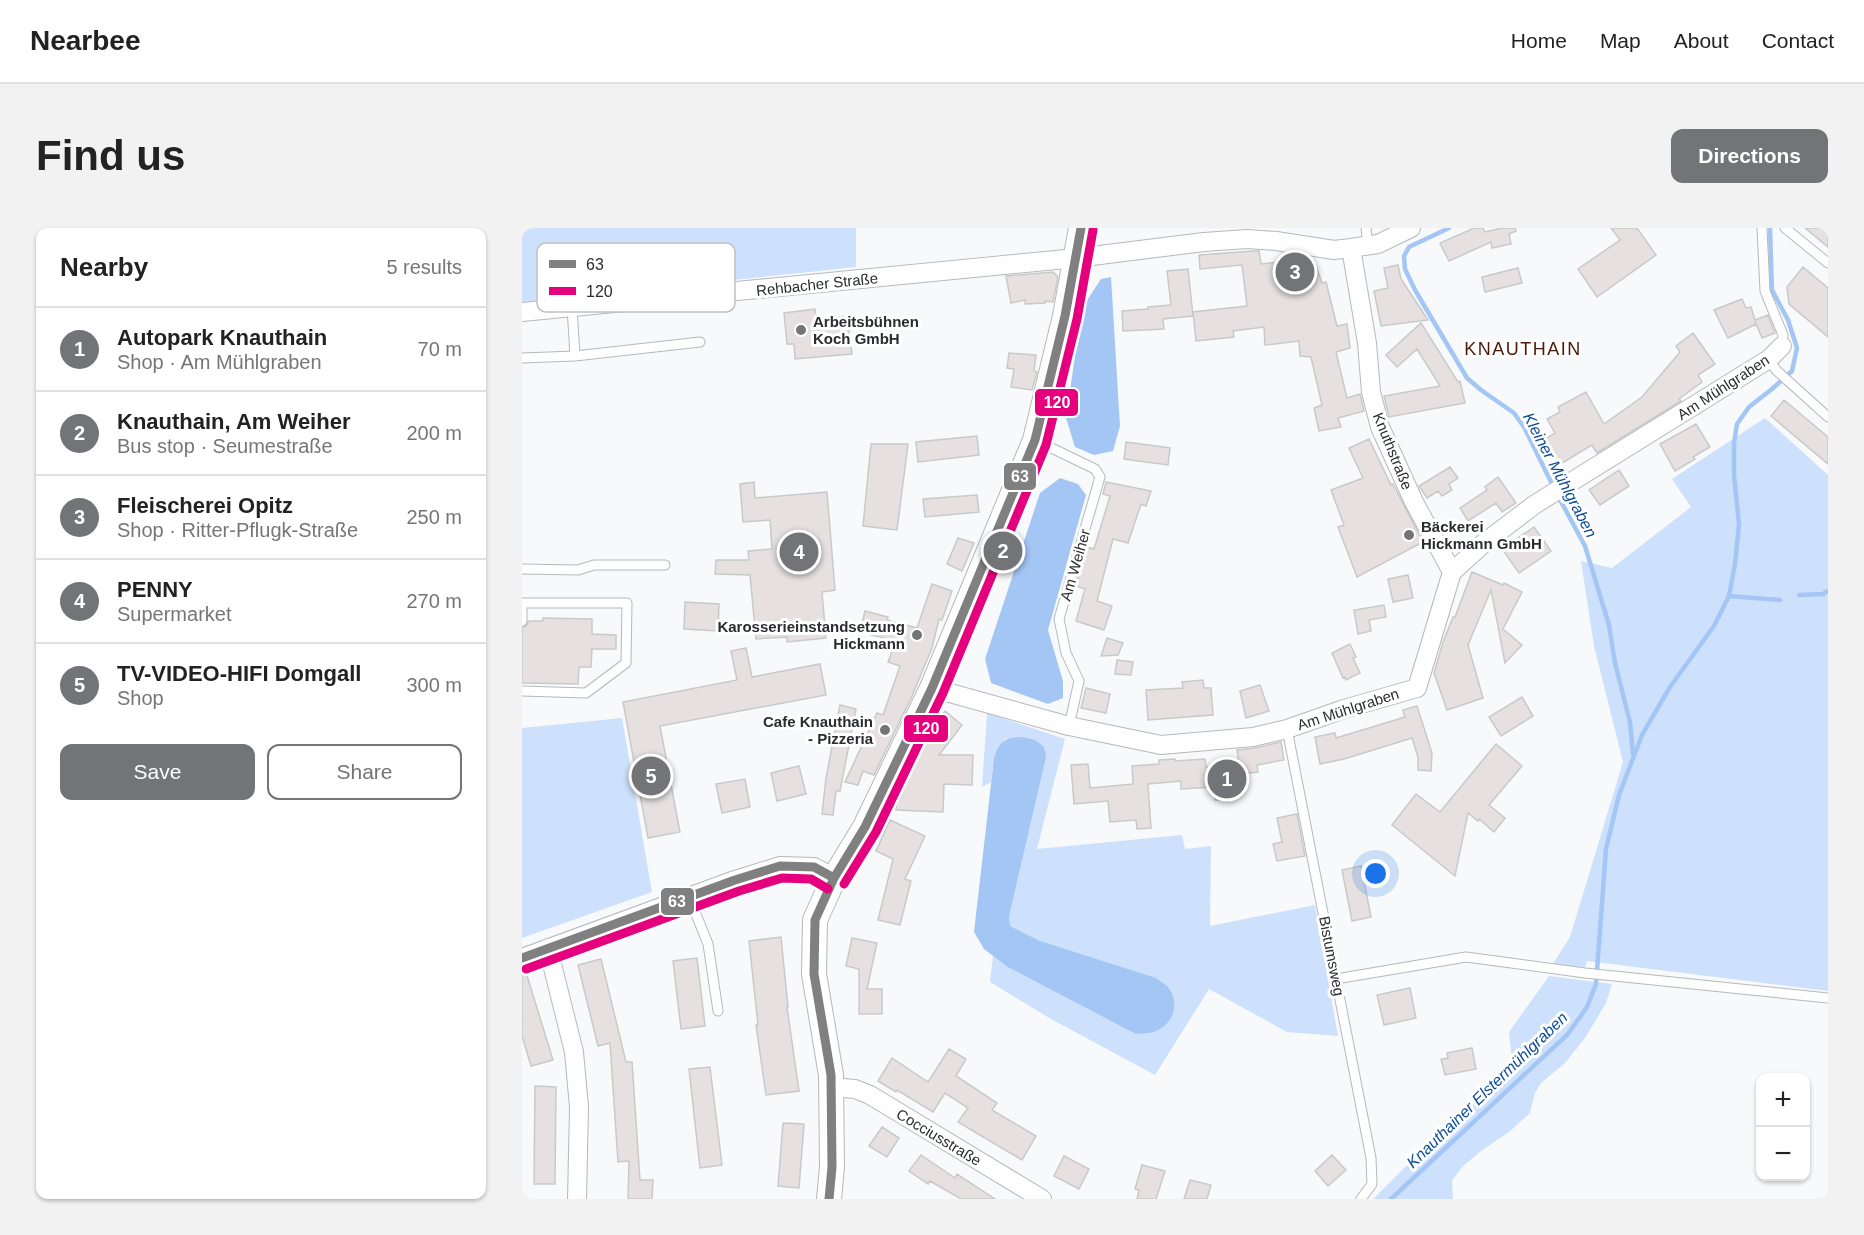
<!DOCTYPE html>
<meta charset="utf-8">
<style>
body{margin:0;font-family:Arial,sans-serif;background:#f2f2f2;color:#222}
.controls{position:absolute;right:18px;bottom:18px;display:grid;overflow:hidden;border-radius:12px;box-shadow:0 2px 4px #0004}
.controls button{width:54px;height:54px;display:grid;place-items:center;padding:0;border:0;border-bottom:2px solid #e0e0e0;background:#fff;color:#222;font:30px sans-serif}
.you{position:absolute;left:854px;top:646px;width:21px;height:21px;margin:-15px;border:4px solid #fff;border-radius:50%;background:#1a73e8;box-shadow:0 0 0 9px #1a73e833}
.badge{display:grid;place-items:center;width:39px;height:39px;border-radius:50%;background:#727477;color:#fff;font-size:20px;font-weight:700}
.pin{position:absolute;translate:-50% -50%;border:3px solid #fff;box-shadow:0 2px 6px #0006}
.list{margin:0;padding:0;list-style:none}
h2{display:flex;justify-content:space-between;align-items:center;height:78px;margin:0;padding:0 24px;font-size:26px}
h2 small{font-size:20px;font-weight:400;color:#767676}
.list li{display:grid;grid-template-columns:39px 1fr auto;gap:18px;align-items:center;box-sizing:border-box;height:84px;padding:0 24px;border-top:2px solid #e0e0e0}
.list b{display:block;font-size:22px;white-space:nowrap}
.list p{margin:0;font-size:20px;white-space:nowrap;color:#767676}
.list em{font-size:20px;font-style:normal;color:#767676}
.actions{display:flex;gap:12px;padding:18px 24px}
.actions a{flex:1;padding:14px 0;border:2px solid #727477;border-radius:12px;text-align:center;font-size:21px;color:#727477}
.actions .main{background:#727477;color:#fff}
.map{position:relative;flex:none;width:1306px;height:971px;overflow:hidden;border-radius:12px}
header{display:flex;align-items:center;gap:36px;box-sizing:border-box;height:84px;padding:0 30px;background:#fff;border-bottom:2px solid #e0e0e0}
header strong{font-size:28px}
nav{display:flex;gap:33px;margin-inline-start:auto;font-size:21px}
.intro{display:flex;align-items:center;justify-content:space-between;box-sizing:border-box;height:144px;padding:0 36px}
h1{margin:0;font-size:42px}
.button{padding:15px 27px;border-radius:12px;background:#727477;color:#fff;font-size:21px;font-weight:700}
main{display:flex;gap:36px;padding:0 36px}
aside{flex:1;background:#fff;border-radius:12px;box-shadow:0 2px 4px #0004}
.map>svg:first-child{display:block}
.green{fill:#cde1fd}
.water{fill:#a4c6f5}
.lines{fill:none;stroke-linecap:round;stroke-linejoin:round}
.stream{stroke:#a4c6f5;stroke-width:4.5}
.building{fill:#e6e0e0;stroke:#cac9ca;stroke-width:1.5}
.lane-casing{stroke:#b6b8bb;stroke-width:11}
.street-casing{stroke:#b6b8bb;stroke-width:20}
.secondary-casing{stroke:#b6b8bb;stroke-width:26}
.lane{stroke:#fefefe;stroke-width:9}
.street{stroke:#fefefe;stroke-width:18}
.secondary{stroke:#fefefe;stroke-width:24}
.bus-1-casing{stroke:#fff;stroke-width:14}
.bus-2-casing{stroke:#fff;stroke-width:14}
.bus-1{stroke:#808080;stroke-width:9}
.bus-2{stroke:#e5007d;stroke-width:9}
.poi-dot{fill:#727477;stroke:#fff;stroke-width:2}
.labels{text-anchor:middle;dominant-baseline:central;stroke-width:6;stroke-linejoin:round;paint-order:stroke}
.street-label{font-size:15px;fill:#2a2c30;stroke:#fff}
.poi-label{font-size:15px;font-weight:bold;fill:#2a2c30;stroke:#fff;text-anchor:start}
.water-label{font-size:16px;font-style:italic;fill:#0d4c99;stroke:#fff}
.quarter-label{font-size:18px;letter-spacing:1.5px;fill:#4b1a07;stroke:#fff}
.key{fill:#fff;stroke:#bfc0c1;stroke-width:1.5}
.key-label{font-size:16px;fill:#2a2c30}
.line-badge{stroke:#fff;stroke-width:2}
.badge-label{font-size:16px;text-anchor:middle;font-weight:bold;fill:#fff}
</style>
<header>
<strong>Nearbee</strong>
<nav><a>Home</a><a>Map</a><a>About</a><a>Contact</a></nav>
</header>
<div class="intro"><h1>Find us</h1><a class="button">Directions</a></div>
<main>
<aside>
<h2>Nearby<small>5 results</small></h2>
<ul class="list">
<li><span class="badge">1</span><div><b>Autopark Knauthain</b><p>Shop · Am Mühlgraben</p></div><em>70 m</em></li>
<li><span class="badge">2</span><div><b>Knauthain, Am Weiher</b><p>Bus stop · Seumestraße</p></div><em>200 m</em></li>
<li><span class="badge">3</span><div><b>Fleischerei Opitz</b><p>Shop · Ritter-Pflugk-Straße</p></div><em>250 m</em></li>
<li><span class="badge">4</span><div><b>PENNY</b><p>Supermarket</p></div><em>270 m</em></li>
<li><span class="badge">5</span><div><b>TV-VIDEO-HIFI Domgall</b><p>Shop</p></div><em>300 m</em></li>
</ul>
<div class="actions"><a class="main">Save</a><a>Share</a></div>
</aside>
<div class="map">
<svg width="1306" height="971" viewBox="0 0 1306 971">
<rect width="100%" height="100%" fill="#f7f9fb"/>
<!-- green -->
<path class="green" d="M0 0H334V39L2 74H0Z
M1243 190 1306 247V763L1065 733 1063 739 1031 736 1048 709 1101 534 1072 418 1059 333 1090 340 1169 279 1150 251Z
M465 485 543 511 515 621 660 607 663 621 689 618 688 698 793 677 816 808 765 804 687 761 633 847 529 791 468 754 471 728 484 738 518 713 488 698 487 688 485 510C471 523 471 536 469 554L460 559Z
M100 490 130 664 0 710V500Z
M1027 748 1090 756 1084 775 1063 810 1043 835 1019 855 1013 865 1008 885 987 904 959 923 940 939 930 953 931 971H851L990 833 987 804Z"/>
<!-- water -->
<path class="water" d="M589 49 598 198 591 223 572 227 553 219 544 190 560 80 579 51Z
M538 250 556 256 564 267 526 402 541 453V470L526 476 469 455 463 431 518 265Z
M500 509 513 512 522 519 524 529 487 688 488 698 518 713 634 750C638 753 643 756 646 759 658 774 652 796 634 803 628 806 620 805 614 806L484 738 462 721 452 704 472 530C478 513 482 510 500 509Z"/>
<g class="lines">
<!-- stream -->
<path class="stream" d="M927 0 887 19 882 28 883 41 893 62 945 150 959 162 992 185 1002 199 1032 260
M1036 268 1063 318 1087 397 1093 435 1108 494 1111 526
M1277 367 1301 366 1306 363
M1207 368 1258 372
M869 971 1046 806 1065 779 1074 756 1084 621 1097 567 1120 507 1148 459 1192 398 1207 368 1213 336 1217 296 1212 247V215L1215 196 1227 179 1250 161 1270 143 1275 120 1266 92 1250 62 1248 0"/>
</g>
<!-- building -->
<path class="building" d="M952 0H961L963 4 980 0H993L994 3 987 6 989 16 970 20 969 14 927 33 918 15Z
M1089 0H1115L1134 27 1075 69 1056 41 1098 12Z
M1283 0H1306V19Z
M731 23H737L739 36 756 34V37L788 40 794 38 800 55 804 54 815 98 825 96 828 120 814 124 825 170 838 166 842 183 816 190 819 199 797 203 792 180 800 177 789 129 778 128 777 113 743 117 742 99 711 103 712 109 674 113 671 84 725 78 720 37 678 41 677 27Z
M876 37 879 51 906 92 859 98 852 63 866 60 862 40Z
M1281 39 1306 60V109L1267 76 1265 59Z
M996 40 1000 55 963 64 960 49Z
M666 41 671 88 641 91 642 101 601 103 600 83 626 81V79L649 77 645 43Z
M531 44 536 49 531 74 523 73V75L503 76V72L489 75 484 48Z
M1220 71 1224 80 1229 79 1233 92 1246 87 1253 105 1240 110 1233 93 1234 96 1206 110 1192 82Z
M293 81 294 92 325 88 330 126 273 131 272 116H265L262 85Z
M899 95 936 154 938 153 943 175 867 189 862 168 918 158 895 121 875 139 864 127Z
M1171 105 1193 136 1176 147 1180 154 1157 171 1159 173 1075 225 1070 217 1037 237 1022 212 1033 205 1025 191 1038 184 1036 179 1064 164 1082 196 1120 169 1158 124 1154 118Z
M487 125 514 127 512 143 515 144 510 162 489 159 492 141 485 140Z
M1262 172 1306 209V236L1249 188Z
M1174 196 1188 219 1171 229 1173 231 1153 243 1138 216Z
M455 208 457 227 396 234 394 214Z
M847 211 869 257 871 256 901 314 835 349 816 299 822 297 809 262 841 250 827 220Z
M604 214 648 220 646 237 602 231Z
M349 216H386L375 302 341 298Z
M928 239 936 250 927 256 930 262 920 268 916 263 905 270 897 258Z
M1097 242 1107 258 1078 277 1067 262Z
M976 249 994 275 980 284 974 275 946 293 938 280 965 262 963 259Z
M232 254 233 270 305 264 313 362 300 364 304 410 265 414V409L234 411 228 347 193 346 194 332H227L226 323 250 321 248 292 221 294 218 256Z
M584 254 629 263 624 278 619 276 606 315 591 311 575 373 590 378 582 402 554 393 563 361 554 358 565 319 572 321 588 268 581 266Z
M455 267 457 284 403 289 401 271Z
M1012 299 1029 323 997 345 980 321Z
M436 310 452 315 440 343 425 336Z
M950 344 981 357 982 355 1000 364 981 401 1000 417 983 435 969 362 946 417 961 470 925 482 912 445 921 414 931 389H933Z
M886 347 891 370 871 374 866 351Z
M410 356 430 363 420 392 417 391 410 420 390 468 352 547 341 543 336 557 323 554 355 485 361 487 378 438 366 434 374 413 338 404 343 383 366 389 365 392 395 400Z
M163 374 197 376 196 403 162 401Z
M862 377 864 389 847 392 849 403 836 406 832 382Z
M21 390 70 391V406L94 407V421H70L69 439H57L56 456 0 455V400L4 398 7 393H21Z
M585 410 601 415 596 427 579 428Z
M828 416 834 429 831 430 838 445 824 452 823 449 821 450 810 425Z
M224 420 230 449 298 436 304 467 138 498 158 604 126 610 101 474 215 452 209 423Z
M595 432 611 434 609 447 593 446Z
M681 452 682 460H689L691 487 626 492 624 462 661 460 660 454Z
M738 457 747 483 724 490 718 463Z
M564 460 588 466 584 485 559 480Z
M1000 469 1011 488 979 508 967 489Z
M318 477 334 481 318 563H314L311 587 300 586 304 550Z
M895 478 910 525 909 543 896 542V529L890 510 822 531 798 536 793 509 813 505 814 510 883 489 881 482Z
M423 483 440 497 417 527H451L450 557 422 556 421 584 374 582 375 565H377L401 512Z
M759 514 762 532 735 537 736 544 719 546 720 556 704 557 705 572H693L692 559 659 561V553L626 556 629 600 615 601 614 592 588 594 586 573 552 576 549 537 566 536 568 560 611 556 610 538 637 536V532L653 531V533L683 531 684 539 717 537 715 522 733 520Z
M974 516 1000 538 967 577 983 590 972 604 957 591 956 593 946 585 933 648 870 597 894 566 918 584Z
M277 538 284 566 255 573 249 545Z
M223 551 228 579 200 585 194 556Z
M775 586 783 628 755 633 751 616 760 614 755 590Z
M368 592 403 608 383 651 389 653 378 697 356 692 371 631 354 623Z
M839 638 849 689 830 693 820 642Z
M259 709 266 779H265L277 863 244 867 234 797H236L227 713Z
M330 710 355 715 345 761H360V786H337V741L324 738Z
M175 730 183 798 159 801 151 733Z
M79 731 104 834H110L118 952H131L130 971H106L107 933 96 934 88 815 76 818 56 737Z
M0 741H3L31 832 9 838 0 808Z
M888 760 894 790 862 797 855 767Z
M950 820 954 841 923 847 919 831 926 830 925 825Z
M427 821 444 831 434 848 475 875 470 882 514 908 500 932 436 894 446 880 423 865 411 884 375 862 374 864 356 853 370 830 406 854Z
M188 839 200 937 178 940 167 841Z
M13 858 34 859 33 956H12Z
M261 895 282 896 277 960 256 958Z
M360 899 377 910 365 929 347 918Z
M399 927 433 950 435 946 473 971H439L408 953 406 956 387 943Z
M810 927 824 942 806 958 793 943Z
M542 928 567 941 557 961 532 948Z
M620 937 643 943 634 971H615L617 962 613 961Z
M668 952 689 957 685 971H662Z"/>
<g class="lines">
<!-- lane casing -->
<g class="lane-casing">
<path id="lane" d="M844 0 846 18
M1240 0 1243 63 1261 107 1260 118
M1263 0 1306 35
M50 79 53 128
M0 130 53 128 178 114
M1247 131 1254 142 1306 189
M515 213 573 241 578 249 537 391 544 425 557 453 547 498
M0 341 56 342 72 337H143
M0 375V393
M0 463 64 465 104 435 105 375H1
M765 501 849 930 850 956 839 971
M167 669 186 716 196 783
M814 751 944 729 1063 745 1306 770"/>
</g>
<!-- street casing -->
<g class="street-casing">
<path id="street" d="M829 20 845 115 849 164 858 199 892 274 930 344
M0 84 554 30 682 14 725 11 754 13 812 22 829 20 856 16 889 0
M410 460 547 498 639 517 731 509 765 501 822 481 895 460 930 344 962 315 1012 277 1247 131 1260 118
M26 720 52 824 57 879 55 971
M0 730 213 652 258 638 292 639 312 650
M309 859 333 861 348 867 520 971"/>
</g>
<!-- secondary casing -->
<g class="secondary-casing">
<path id="secondary" d="M307 971 310 939 309 847 292 746 293 692 312 650 343 599 410 460 513 212 543 88 559 0"/>
</g>
<!-- lane -->
<use href="#lane" class="lane"/>
<!-- street -->
<use href="#street" class="street"/>
<!-- secondary -->
<use href="#secondary" class="secondary"/>
<!-- bus-1 casing -->
<g class="bus-1-casing">
<path id="bus-1" d="M0 730 213 652 258 638 292 639 312 650
M307 971 310 939 309 847 292 746 293 692 312 650 343 599 410 460 513 212 543 88 559 0"/>
</g>
<!-- bus-2 casing -->
<g class="bus-2-casing">
<path id="bus-2" d="M322 656 354 604 421 465 524 217 555 91 571 2
M4 741 217 663 260 650 289 651 306 661"/>
</g>
<!-- bus-1 -->
<use href="#bus-1" class="bus-1"/>
<!-- bus-2 -->
<use href="#bus-2" class="bus-2"/>
</g>
<!-- markers -->
<g class="poi-dot">
<circle cx="279" cy="102" r="6"/>
<circle cx="887" cy="307" r="6"/>
<circle cx="395" cy="407" r="6"/>
<circle cx="363" cy="502" r="6"/>
</g>
<g class="labels">
<!-- street labels -->
<g class="street-label">
<text transform="translate(295 56) rotate(-6)">Rehbacher Straße</text>
<text transform="translate(1201 159) rotate(-33)">Am Mühlgraben</text>
<text transform="translate(871 223) rotate(68)">Knuthstraße</text>
<text transform="translate(553 337) rotate(-74)">Am Weiher</text>
<text transform="translate(826 481) rotate(-18)">Am Mühlgraben</text>
<text transform="translate(810 728) rotate(79)">Bistumsweg</text>
<text transform="translate(417 909) rotate(31)">Cocciusstraße</text>
</g>
<!-- poi labels -->
<g class="poi-label">
<text x="291" y="93">Arbeitsbühnen<tspan x="291" dy="17">Koch GmbH</tspan></text>
<text x="899" y="298">Bäckerei<tspan x="899" dy="17">Hickmann GmbH</tspan></text>
<text x="383" y="398" text-anchor="end">Karosserieinstandsetzung<tspan x="383" dy="17">Hickmann</tspan></text>
<text x="351" y="493" text-anchor="end">Cafe Knauthain<tspan x="351" dy="17">- Pizzeria</tspan></text>
</g>
<!-- water labels -->
<g class="water-label">
<text transform="translate(1038 247) rotate(62)">Kleiner Mühlgraben</text>
<text transform="translate(965 862) rotate(-44)">Knauthainer Elstermühlgraben</text>
</g>
<!-- quarter labels -->
<g class="quarter-label">
<text x="1001" y="121">KNAUTHAIN</text>
</g>
</g>
<!-- legend -->
<rect x="15" y="15" width="198" height="69" rx="9" class="key"/>
<rect x="27" y="32" width="27" height="8" fill="#808080"/>
<rect x="27" y="59" width="27" height="8" fill="#e5007d"/>
<g class="key-label">
<text x="64" y="42">63</text>
<text x="64" y="69">120</text>
</g>
<g class="line-badge">
<rect x="512" y="160" width="45" height="29" rx="6" fill="#e5007d"/>
<rect x="481" y="234" width="34" height="29" rx="6" fill="#808080"/>
<rect x="381" y="486" width="46" height="29" rx="6" fill="#e5007d"/>
<rect x="138" y="659" width="35" height="29" rx="6" fill="#808080"/>
</g>
<g class="badge-label">
<text x="535" y="180">120</text>
<text x="498" y="254">63</text>
<text x="404" y="506">120</text>
<text x="155" y="679">63</text>
</g>
</svg>
<div class="controls">
<button>+</button>
<button>−</button>
</div>
<div class="you"></div>
<div class="pin badge" style="left:705px;top:551px">1</div>
<div class="pin badge" style="left:481px;top:323px">2</div>
<div class="pin badge" style="left:773px;top:44px">3</div>
<div class="pin badge" style="left:277px;top:324px">4</div>
<div class="pin badge" style="left:129px;top:548px">5</div>
</div>
</main>
